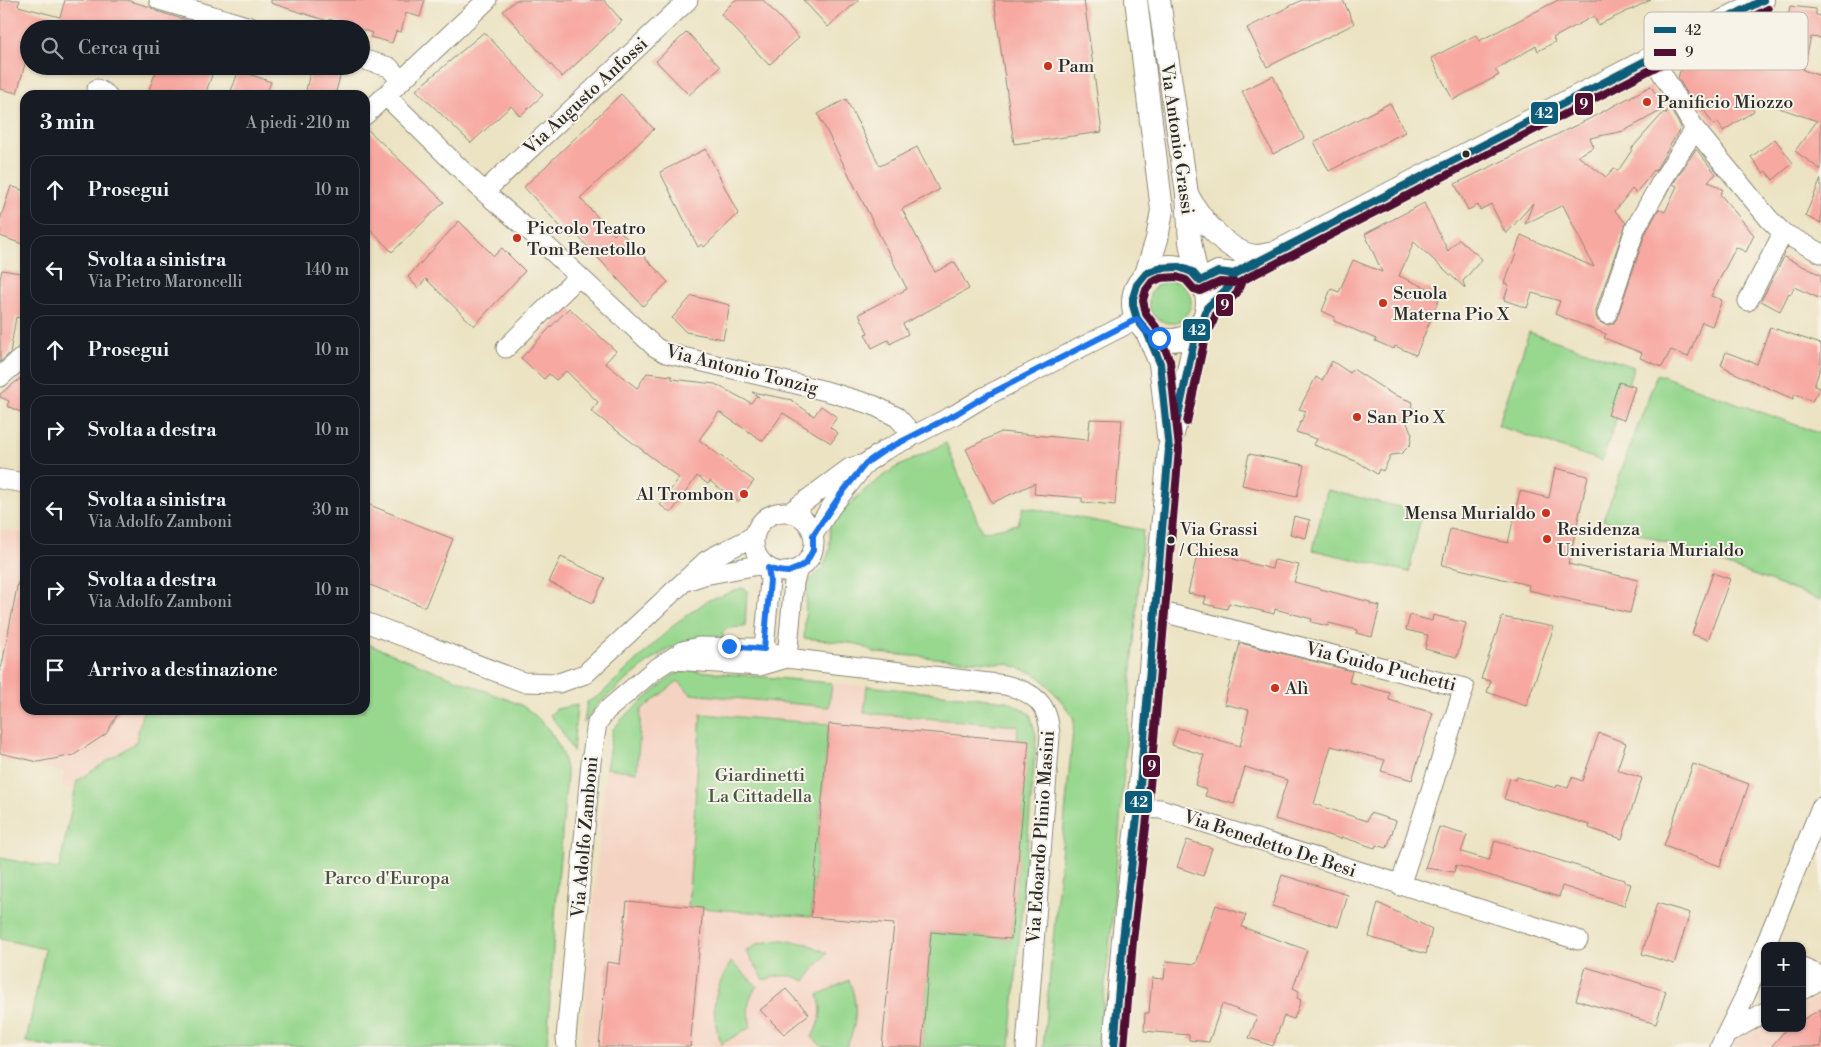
<!DOCTYPE html>
<html lang="it">
<meta charset="utf-8">
<style>
body{margin:0;font-family:"Libre Bodoni",serif;background:#242831;color:#f1f3f6}
.controls{position:absolute;right:15px;bottom:15px;display:grid;overflow:hidden;border-radius:10px;box-shadow:0 1px 4px #0004}
.controls button{width:45px;height:45px;display:grid;place-items:center;padding:0;border:0;border-bottom:1px solid #363941;background:#171b24;color:#f1f3f6;font:25px sans-serif}
.stop{position:absolute;width:15px;height:15px;margin:-11px;border:4px solid #1a73e8;border-radius:50%;background:#fff}
.stop.end{background:#1a73e8;border-color:#fff;box-shadow:0 1px 5px #0008}
.list{margin:0;padding:0;list-style:none}
h2{display:flex;justify-content:space-between;align-items:center;height:65px;margin:0;padding:0 20px;font-size:21px}
h2 small{font-size:16px;font-weight:400;color:#9ea1a6}
.list li{display:grid;grid-template-columns:32px 1fr auto;gap:15px;align-items:center;box-sizing:border-box;height:70px;margin:0 10px 10px;padding:0 10px;border:1px solid #363941;border-radius:15px}
.list b{display:block;font-size:19px;white-space:nowrap}
.list p{margin:0;font-size:16px;white-space:nowrap;color:#9ea1a6}
.list em{font-size:16px;font-style:normal;color:#9ea1a6}
.icon{flex:none;width:28px;height:28px;fill:none;stroke:currentColor;stroke-width:2;stroke-linecap:round;stroke-linejoin:round}
.map{position:relative;flex:none;width:1821px;height:1047px;overflow:hidden}
.search{position:absolute;background:#171b24;box-shadow:0 1px 4px #0004;left:20px;top:20px;width:350px;height:55px;display:flex;align-items:center;gap:12px;box-sizing:border-box;padding:0 18px;border-radius:28px;color:#9ea1a6;font-size:19px}
.panel{position:absolute;background:#171b24;box-shadow:0 1px 4px #0004;left:20px;top:90px;width:350px;height:625px;border-radius:15px}
.map>svg:first-child{display:block}
.built{fill:#f5d3c2}
.green{fill:#97d78e;stroke:#61815c}
.building{fill:#f7a8a1}
.lines{fill:none;stroke-linecap:round;stroke-linejoin:round}
.minor-casing{stroke:#8c8777;stroke-width:21}
.tertiary-casing{stroke:#8c8777;stroke-width:24}
.minor{stroke:#fff;stroke-width:19}
.tertiary{stroke:#fff;stroke-width:22}
.bus-1-casing{stroke:#f7f3e8;stroke-width:11}
.bus-2-casing{stroke:#f7f3e8;stroke-width:11}
.bus-1{stroke:#0c5c7a;stroke-width:8}
.bus-2{stroke:#4f1032;stroke-width:8}
.route{stroke:#1a73e8;stroke-width:6}
.poi-dot{fill:#c8321e;stroke:#f7f3e8;stroke-width:2}
.bus-dot{fill:#2b2b2b;stroke:#f7f3e8;stroke-width:2}
.labels{text-anchor:middle;dominant-baseline:central;stroke-width:4;stroke-linejoin:round;paint-order:stroke}
.bus-label{font-size:17px;fill:#2b2b2b;stroke:#f7f3e8;text-anchor:start}
.poi-label{font-size:18px;fill:#2b2b2b;stroke:#f7f3e8;text-anchor:start}
.street-label{font-size:18px;fill:#2b2b2b;stroke:#f7f3e8}
.park-label{font-size:18px;fill:#465644;stroke:#f7f3e8}
.key{fill:#f7f3e8;stroke:#bab7af;stroke-width:1}
.key-label{font-size:14px;fill:#2b2b2b}
.line-badge{stroke:#f7f3e8;stroke-width:2}
.badge-label{font-size:14px;text-anchor:middle;font-weight:bold;fill:#fff}
</style>
<div class="map">
<svg width="1821" height="1047" viewBox="0 0 1821 1047">
<rect width="100%" height="100%" fill="#f7f3e8"/>
<filter id="ink" filterUnits="userSpaceOnUse"><feTurbulence type="fractalNoise" baseFrequency=".02" numOctaves="2"/><feDisplacementMap in="SourceGraphic" scale="10" xChannelSelector="R" yChannelSelector="G"/><feConvolveMatrix kernelMatrix="1 2 1 2 8 2 1 2 1" color-interpolation-filters="sRGB"/></filter>
<filter id="wash" filterUnits="userSpaceOnUse"><feTurbulence type="fractalNoise" baseFrequency=".0096" numOctaves="4" result="noise"/><feDisplacementMap in="SourceGraphic" scale="20" xChannelSelector="R" yChannelSelector="G"/><feGaussianBlur stdDeviation="1.12" result="paint"/><feColorMatrix in="noise" values="0 0 0 0 0 0 0 0 0 0 0 0 0 0 0 0 0 1.4 0 .05"/><feComposite in="paint" operator="in"/></filter>
<g filter="url(#wash)">
<rect width="100%" height="100%" fill="#ece3c3"/>
<!-- built -->
<path class="built" d="M0 529 25 533V710H143L136 742 77 781 76 789 62 786 64 772 0 760Z
M686 670 935 692 1008 701 1030 714 1036 735V741L1010 1047H581L606 768 613 729 626 715 672 676Z
M1821 996V1047H1730L1732 1043 1765 1026V1028H1802V1006Z"/>
<!-- green -->
<path class="green" d="M1149 302a21 21 0 1 1 42 0a21 21 0 1 1-42 0Z
M1529 332 1634 367 1602 461 1498 426Z
M1657 374 1821 434V600L1603 520Z
M946 443 982 532 1018 524 1023 507 1143 530 1112 922 1098 1047H1043L1074 719 1063 703 1042 679 1033 673 1008 664 876 653 858 644 804 638 807 583 823 568 830 549V526L843 510 866 489 893 469Z
M1327 490 1422 512 1409 572 1313 550Z
M742 588 747 590 745 627 729 628 723 632V641L696 643 670 648 650 661 599 703 584 723 587 702 599 696 677 622 707 601Z
M365 643 521 705C546 721 563 744 567 775L555 916 547 1047H54L26 1042 45 949 0 939V858L59 869 77 781 136 742 143 710H365Z
M686 670 832 683 829 707 691 694 678 681 641 710 637 772 606 768 613 729 626 715 672 676Z
M867 686 1008 701 1030 714 1036 735V741L1010 1047H922L931 932 1011 939 1023 797 1017 740 1018 726 864 713Z
M577 705 573 752 560 728 550 715 556 709Z
M701 714 829 724 811 917 688 907Z
M782 940 808 944 827 953 805 981C791 973 780 975 764 980L746 951 760 943Z
M731 962 757 986C746 1002 747 1009 751 1027L721 1044C710 1008 712 995 731 962Z
M849 980C858 1003 858 1025 846 1047H822L812 1037C820 1021 824 1013 818 995Z"/>
<g id="blocks">
<!-- building -->
<path class="building" d="M0 0H20L18 6 60 17 65 0H127L150 7 156 11 209 27V29H29V50L17 93 0 89Z
M271 0H425L420 17 406 13 401 32 396 31 392 43 370 37 372 33 361 29 329 19 328 21 318 18 271 3Z
M516 0H604L622 21 562 77 503 11Z
M735 0H763L799 38 769 65 721 14Z
M803 0H859L828 27Z
M994 0H1084L1102 132 1014 144Z
M1302 0H1343L1354 24 1267 67 1247 28Z
M1558 0H1651L1598 25 1594 16 1553 38 1555 42 1538 51 1536 46 1495 70 1499 75 1453 100 1431 58 1476 35 1479 41Z
M1790 6 1816 9V15L1821 16V38L1811 37 1803 70 1821 76V170L1795 151 1817 121 1742 95 1754 111 1723 131 1718 122 1714 125 1697 100 1694 105 1678 78 1680 71 1688 66 1684 56 1749 22 1756 35 1788 19Z
M484 32 543 95 520 116 511 106 471 143 416 90Z
M687 32 720 67 689 95 656 61Z
M158 66H188L212 75 205 95H147Z
M325 66H343L335 95H305L310 72 322 75Z
M239 70 271 82 266 95H243L231 91Z
M1273 76 1304 138 1273 154 1242 91Z
M1651 86 1664 109 1624 131 1590 138 1594 147 1578 156 1606 177 1614 168 1618 171 1632 150V148L1665 111 1666 114 1669 107 1681 127 1655 171 1654 170 1636 193 1632 189 1615 211 1626 223 1596 310V316L1598 321 1603 324 1609 325 1614 323 1617 318 1645 234 1659 209 1665 212 1677 186 1673 184 1696 149 1716 174 1708 181 1723 190 1720 194 1754 235 1746 252 1736 247 1711 296 1722 300 1712 326 1702 322 1688 357 1671 350 1662 367 1640 358 1642 353 1604 338 1606 334 1555 314 1560 301 1532 293 1527 308 1504 300 1509 285 1504 283 1516 254 1515 252 1521 235 1594 267 1563 205 1525 224 1533 203 1506 234 1491 204 1480 210 1478 205 1468 210 1455 184 1587 120Z
M621 94 654 129 580 198 614 235 619 230 668 282 643 306 576 234 571 238 524 187Z
M846 99 880 166 917 147 939 190 902 209 935 272 955 262 969 289 903 324 908 334 890 344 888 340 872 348 865 334 868 333 859 314 907 289 818 114Z
M1390 103 1405 132 1329 171 1314 142Z
M365 127 444 202 392 252 365 224Z
M1775 139 1793 163 1773 180 1766 171 1763 173 1751 157Z
M706 149 738 214 704 247 702 244 698 247 660 172Z
M1821 179V223L1805 216Z
M11 186 25 191V245L0 236V220Z
M1424 203 1448 251 1459 239 1482 259 1463 281 1465 288 1414 242 1399 276 1441 294 1416 355 1395 346 1394 349 1375 341 1376 339 1334 321 1335 317 1322 311 1331 289 1339 292 1353 260 1382 272 1365 234Z
M459 221 494 256 502 248 525 271 474 326 426 279 418 288 408 277Z
M1784 257 1821 275V299L1794 287 1791 294 1789 293 1780 311 1761 301Z
M2 270 20 273V276L25 277V319L16 317 10 353 0 362V279Z
M692 296 730 305 723 339 686 332 672 318Z
M569 308 616 351 605 363 637 388 647 373 672 376V379L715 384 751 403 756 396 759 397 752 392 792 400V401L814 416 821 406 837 417 830 427 838 433 831 443 783 413 763 441 719 412 699 440 754 481 738 502 710 481 708 484 697 476 671 513 660 505 679 478 591 411 598 402 566 371 556 380 549 374 544 379 521 358Z
M1770 327 1821 344V366L1814 386 1820 388 1812 401 1795 394 1793 399 1730 371V370L1721 365 1726 352 1757 364Z
M1332 361 1350 373 1353 369 1392 394 1413 402 1411 407 1414 409 1407 423 1412 434 1410 445 1401 454 1391 455 1383 471 1379 469 1377 474 1358 462 1314 445 1317 439 1296 432 1306 411 1299 409 1316 377 1322 381Z
M25 375V414L7 406 9 401 0 397V394Z
M1619 382 1635 387 1624 420 1608 415Z
M1090 419 1122 420 1115 505 1082 502V498L1034 494 1035 483 992 503 966 449 1001 432 1088 440Z
M1249 454 1304 465 1297 497 1242 485Z
M1555 468 1588 476 1568 564 1638 580 1630 613 1528 590 1529 585 1442 565 1450 529 1508 543 1520 491 1549 498Z
M365 503 453 539 425 607 365 583Z
M1294 516 1310 520 1306 538 1290 534Z
M1199 547 1234 555 1233 559 1272 569 1274 560 1299 565 1294 582 1370 602V604L1380 606 1372 637 1356 633 1357 630 1329 623 1328 626 1311 622 1312 619 1275 609 1274 614 1229 603 1227 609 1204 604 1206 597 1188 593Z
M561 557 605 578 593 603 549 582Z
M1713 573 1730 579 1708 640 1692 634Z
M18 582 25 583V710H120L106 734 74 755 38 762 0 753V675Z
M1410 615 1432 621 1433 615 1466 623 1457 657 1425 649 1428 635 1406 630Z
M1502 617 1554 627 1526 706 1487 692 1491 681 1481 679Z
M1240 643 1352 671 1349 682 1390 693 1389 700 1433 713 1412 780 1381 771 1385 760 1331 746 1314 804 1367 821 1370 813 1396 821 1387 848 1376 845 1375 848 1342 837 1341 839 1275 819 1287 780 1245 767 1234 804 1205 796 1207 790 1195 785 1204 755 1172 745 1178 728 1240 746 1249 710 1224 704Z
M829 724 1029 741 1011 939 931 932 922 1047H882L894 924 811 917Z
M1599 733 1626 743 1617 770 1642 778 1622 839 1589 828 1590 825 1504 799 1510 778 1516 780 1517 777 1556 788 1557 785 1568 788 1572 777 1582 781Z
M1693 764 1749 784 1720 866 1664 846Z
M1439 827 1467 835 1461 852 1489 860 1495 841 1624 880V882L1631 884 1624 906 1562 886 1559 897 1456 865 1454 872 1425 868Z
M1187 840 1212 848 1203 876 1177 867Z
M1282 875 1348 895 1338 927 1272 906Z
M627 901 703 908 690 1047H599L607 962 620 964Z
M1378 903 1432 929 1426 954 1369 937Z
M1657 903 1690 913 1674 964 1642 954Z
M1216 905 1246 915 1242 927 1307 950 1293 988 1299 991 1297 998 1301 1000 1294 1019 1284 1016 1273 1046 1249 1038 1257 1017 1222 1004 1209 1042 1189 1040V1035L1144 1031 1145 1013H1149L1152 978 1164 979 1166 961 1196 964Z
M1586 967 1666 991 1656 1024 1576 1000Z
M786 989 809 1014 784 1034 760 1010Z
M1821 1009V1047H1771L1787 1028H1802V1020Z"/>
</g>
</g>
<g filter="url(#ink)">
<use href="#blocks" fill-opacity="0" stroke="#8c8777" stroke-width="1"/>
<g class="lines">
<!-- minor casing -->
<g class="minor-casing">
<path id="minor" d="M159 0 257 29
M1653 58 1695 129 1769 219 1783 233 1821 253
M361 59 389 67 401 81
M97 89 107 95
M385 95 484 192 539 239 655 347 666 353 695 360 826 391 873 405 897 417 908 429 909 439
M365 115 487 0
M484 192 688 0
M1748 301 1783 233
M1607 314 1635 229 1663 179 1695 129
M506 348 578 277
M0 377 25 355
M0 479 25 483
M754 542a30 30 0 1 1 60 0a30 30 0 1 1-60 0Z
M789 513 850 468 860 465
M813 535 831 507 866 463 885 450 956 414 984 397 1137 319
M689 580 704 575 764 564
M1154 610 1464 688 1400 886
M365 622 523 682 559 683 585 674 706 561C722 551 740 545 755 535
M764 649 770 580 768 568
M787 658 794 582 798 569
M674 660 760 666 787 658
M1138 808 1161 809 1578 940
M1765 946 1821 807
M1802 968 1821 976
M1802 990 1821 979
M1727 1034 1765 1012
M567 1047 566 1038 591 762 597 723 606 711 654 670 683 651 699 647 755 648 764 649 787 658 1005 685C1035 692 1049 704 1050 736L1026 1047
M1720 1047 1746 994 1765 947"/>
</g>
<!-- tertiary casing -->
<g class="tertiary-casing">
<path id="tertiary" d="M1136 0 1162 210 1157 239 1146 274
M1159 0 1187 194 1190 242 1197 277
M1188 196C1200 219 1230 255 1257 256 1261 256 1265 255 1269 254
M1133 303a37 37 0 1 1 74 0a37 37 0 1 1-74 0Z
M1200 281 1218 272 1234 274 1763 0
M1207 308 1229 287 1234 274
M1147 332 1160 363 1168 435
M1114 1047 1123 940 1138 808 1169 449 1184 391 1197 328"/>
</g>
<!-- minor -->
<use href="#minor" class="minor"/>
<!-- tertiary -->
<use href="#tertiary" class="tertiary"/>
<!-- bus-1 casing -->
<g class="bus-1-casing">
<path id="bus-1" d="M1177 420 1197 328 1202 323 1207 308 1229 287 1234 274 1254 262
M1114 1047 1123 940 1138 808 1169 449 1160 363 1147 332 1137 319 1133 305V298L1137 285 1146 274 1159 268 1179 267 1192 272 1200 281 1218 272 1234 274 1763 0"/>
</g>
<!-- bus-2 casing -->
<g class="bus-2-casing">
<path id="bus-2" d="M1187 422 1206 333 1211 327 1216 314 1237 293 1242 281 1259 271
M1124 1047 1133 941 1148 809 1179 449 1170 361 1156 327 1146 314 1143 300 1146 290 1152 282 1161 278 1177 277 1186 280 1194 289 1200 291 1220 282 1238 283 1768 9"/>
</g>
<!-- bus-1 -->
<use href="#bus-1" class="bus-1"/>
<!-- bus-2 -->
<use href="#bus-2" class="bus-2"/>
</g>
</g>
<g class="lines" filter="url(#ink)">
<!-- route -->
<path class="route" d="M729 646 764 649 770 580 768 568 778 571 788 572 798 568 806 563 813 550V535L841 494 866 463 885 450 956 414 984 397 1137 319 1147 332 1159 338"/>
</g>
<!-- markers -->
<g class="poi-dot">
<circle cx="1048" cy="66" r="5"/>
<circle cx="1647" cy="102" r="5"/>
<circle cx="517" cy="238" r="5"/>
<circle cx="1383" cy="303" r="5"/>
<circle cx="1357" cy="417" r="5"/>
<circle cx="744" cy="494" r="5"/>
<circle cx="1546" cy="513" r="5"/>
<circle cx="1547" cy="539" r="5"/>
<circle cx="1275" cy="688" r="5"/>
</g>
<g class="bus-dot">
<circle cx="1466" cy="154" r="4.5"/>
<circle cx="1171" cy="540" r="4.5"/>
</g>
<g class="labels">
<!-- bus labels -->
<g class="bus-label">
<text x="1180" y="530">Via Grassi<tspan x="1180" dy="21">/ Chiesa</tspan></text>
</g>
<!-- poi labels -->
<g class="poi-label">
<text x="1058" y="66">Pam</text>
<text x="1657" y="102">Panificio Miozzo</text>
<text x="527" y="228">Piccolo Teatro<tspan x="527" dy="21">Tom Benetollo</tspan></text>
<text x="1393" y="293">Scuola<tspan x="1393" dy="21">Materna Pio X</tspan></text>
<text x="1367" y="417">San Pio X</text>
<text x="734" y="494" text-anchor="end">Al Trombon</text>
<text x="1536" y="513" text-anchor="end">Mensa Murialdo</text>
<text x="1557" y="529">Residenza<tspan x="1557" dy="21">Univeristaria Murialdo</tspan></text>
<text x="1285" y="688">Alì</text>
</g>
<!-- street labels -->
<g class="street-label">
<text transform="translate(586 96) rotate(-43)">Via Augusto Anfossi</text>
<text transform="translate(1177 139) rotate(82)">Via Antonio Grassi</text>
<text transform="translate(742 370) rotate(14)">Via Antonio Tonzig</text>
<text transform="translate(1381 667) rotate(14)">Via Guido Puchetti</text>
<text transform="translate(585 837) rotate(-85)">Via Adolfo Zamboni</text>
<text transform="translate(1041 837) rotate(-86)">Via Edoardo Plinio Masini</text>
<text transform="translate(1270 844) rotate(18)">Via Benedetto De Besi</text>
</g>
<!-- park labels -->
<g class="park-label">
<text x="760" y="775">Giardinetti<tspan x="760" dy="21">La Cittadella</tspan></text>
<text x="387" y="878">Parco d'Europa</text>
</g>
</g>
<!-- legend -->
<rect x="1644" y="12" width="164" height="58" rx="8" class="key"/>
<rect x="1654" y="27" width="22" height="6" fill="#0c5c7a"/>
<rect x="1654" y="49" width="22" height="7" fill="#4f1032"/>
<g class="key-label">
<text x="1685" y="35">42</text>
<text x="1685" y="57">9</text>
</g>
<g class="line-badge">
<rect x="1574" y="92" width="20" height="24" rx="5" fill="#4f1032"/>
<rect x="1530" y="101" width="29" height="24" rx="5" fill="#0c5c7a"/>
<rect x="1215" y="293" width="19" height="24" rx="5" fill="#4f1032"/>
<rect x="1182" y="318" width="29" height="24" rx="5" fill="#0c5c7a"/>
<rect x="1142" y="754" width="19" height="24" rx="5" fill="#4f1032"/>
<rect x="1124" y="790" width="29" height="24" rx="5" fill="#0c5c7a"/>
</g>
<g class="badge-label">
<text x="1584" y="109">9</text>
<text x="1544" y="118">42</text>
<text x="1225" y="310">9</text>
<text x="1197" y="335">42</text>
<text x="1152" y="771">9</text>
<text x="1139" y="807">42</text>
</g>
</svg>
<div class="controls">
<button>+</button>
<button>−</button>
</div>
<div class="stop" style="left:1159px;top:338px"></div>
<div class="stop end" style="left:729px;top:646px"></div>
<div class="search"><svg class="icon" aria-label="search" viewBox="0 0 24 24"><circle cx="10" cy="10" r="6"/><path d="M15 15l6 6"/></svg>Cerca qui</div>
<section class="panel">
<h2>3 min<small>A piedi · 210 m</small></h2>
<ul class="list">
<li><svg class="icon" aria-label="ahead" viewBox="0 0 24 24"><path d="M12 20V5M6 11l6-6 6 6"/></svg><div><b>Prosegui</b></div><em>10 m</em></li>
<li><svg class="icon" aria-label="left" viewBox="0 0 24 24"><path d="M17 20v-9H6M10 6l-5 5 5 5"/></svg><div><b>Svolta a sinistra</b><p>Via Pietro Maroncelli</p></div><em>140 m</em></li>
<li><svg class="icon" aria-label="ahead" viewBox="0 0 24 24"><path d="M12 20V5M6 11l6-6 6 6"/></svg><div><b>Prosegui</b></div><em>10 m</em></li>
<li><svg class="icon" aria-label="right" viewBox="0 0 24 24"><path d="M7 20v-9h11M14 6l5 5-5 5"/></svg><div><b>Svolta a destra</b></div><em>10 m</em></li>
<li><svg class="icon" aria-label="left" viewBox="0 0 24 24"><path d="M17 20v-9H6M10 6l-5 5 5 5"/></svg><div><b>Svolta a sinistra</b><p>Via Adolfo Zamboni</p></div><em>30 m</em></li>
<li><svg class="icon" aria-label="right" viewBox="0 0 24 24"><path d="M7 20v-9h11M14 6l5 5-5 5"/></svg><div><b>Svolta a destra</b><p>Via Adolfo Zamboni</p></div><em>10 m</em></li>
<li><svg class="icon" aria-label="arrive" viewBox="0 0 24 24"><path d="M6 21V4h12l-3 4 3 4H6"/></svg><div><b>Arrivo a destinazione</b></div></li>
</ul>
</section>
</div>
